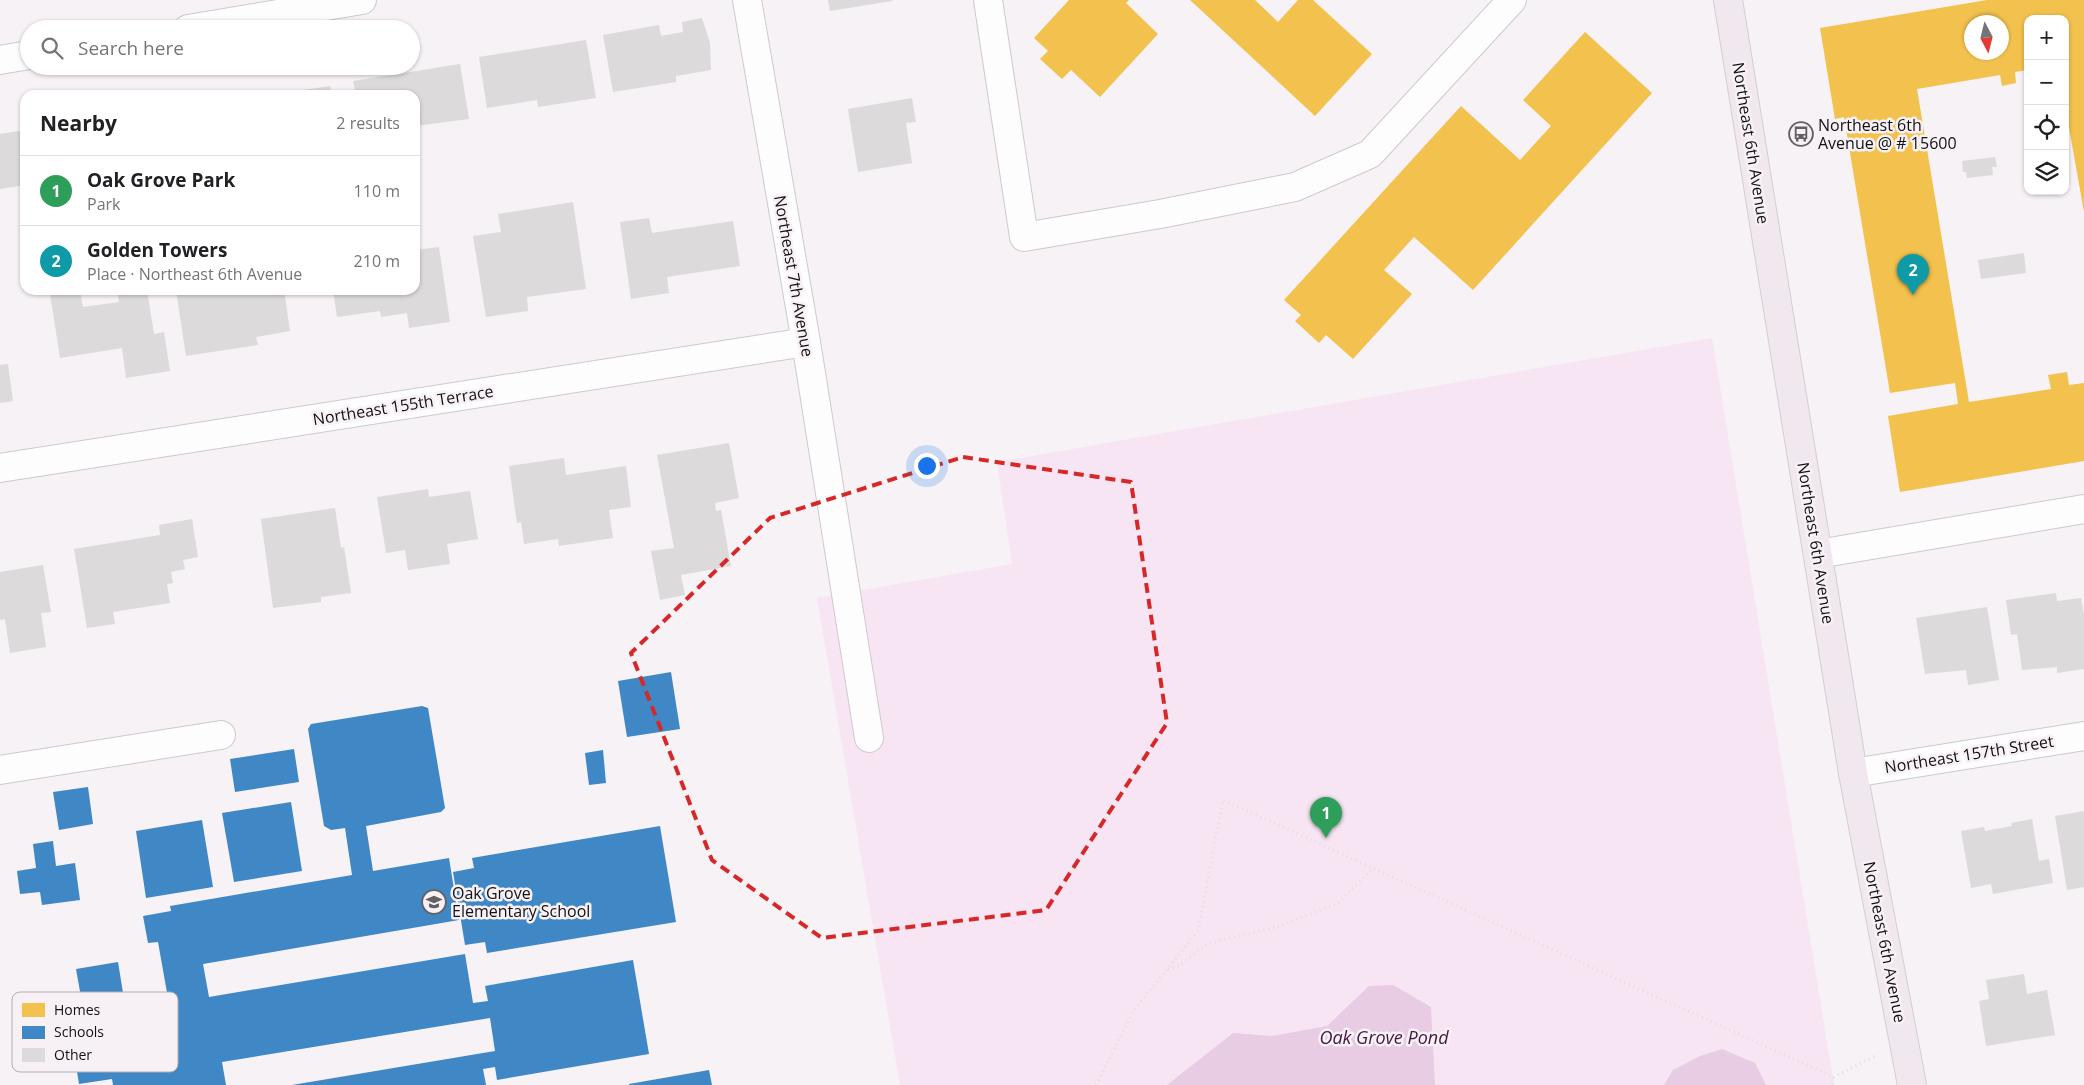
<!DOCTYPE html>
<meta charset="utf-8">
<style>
body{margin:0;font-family:"Open Sans",sans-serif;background:#f2f2f2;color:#202124}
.controls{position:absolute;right:15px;top:15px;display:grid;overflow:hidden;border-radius:10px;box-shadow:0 1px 4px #0004}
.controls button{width:45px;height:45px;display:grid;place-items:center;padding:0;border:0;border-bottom:1px solid #e0e0e0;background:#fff;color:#202124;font:25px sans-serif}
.compass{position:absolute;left:1964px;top:15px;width:45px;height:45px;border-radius:50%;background:#fff;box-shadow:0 1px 4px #0004;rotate:173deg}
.you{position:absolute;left:926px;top:465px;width:18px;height:18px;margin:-12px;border:4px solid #fff;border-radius:50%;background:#1a73e8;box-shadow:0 0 0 8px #1a73e833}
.badge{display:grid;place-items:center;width:32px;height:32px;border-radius:50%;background:#626062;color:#fff;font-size:16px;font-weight:700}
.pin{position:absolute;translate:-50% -41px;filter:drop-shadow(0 1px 2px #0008)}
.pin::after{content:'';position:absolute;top:26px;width:18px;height:15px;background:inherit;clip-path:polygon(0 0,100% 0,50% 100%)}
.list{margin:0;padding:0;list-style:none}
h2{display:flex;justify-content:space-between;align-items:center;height:65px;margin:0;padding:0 20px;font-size:21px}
h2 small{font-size:16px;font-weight:400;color:#757577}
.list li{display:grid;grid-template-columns:32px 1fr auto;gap:15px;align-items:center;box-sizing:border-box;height:70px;padding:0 20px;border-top:1px solid #e0e0e0}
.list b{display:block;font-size:19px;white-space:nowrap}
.list p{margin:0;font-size:16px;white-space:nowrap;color:#757577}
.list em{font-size:16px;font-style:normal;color:#757577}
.icon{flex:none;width:28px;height:28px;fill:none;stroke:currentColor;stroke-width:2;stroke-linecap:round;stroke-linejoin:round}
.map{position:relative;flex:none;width:2084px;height:1085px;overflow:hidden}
.search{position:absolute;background:#fff;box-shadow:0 1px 4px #0004;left:20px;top:20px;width:400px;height:55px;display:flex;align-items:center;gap:12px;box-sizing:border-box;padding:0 18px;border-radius:28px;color:#757577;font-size:19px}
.panel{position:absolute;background:#fff;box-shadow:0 1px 4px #0004;left:20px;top:90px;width:400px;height:205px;border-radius:15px}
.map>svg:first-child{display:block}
.green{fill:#f7e5f3}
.water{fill:#e7cce3}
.homes{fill:#f2c14e;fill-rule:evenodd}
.schools{fill:#3f88c5}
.building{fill:#dcdadb}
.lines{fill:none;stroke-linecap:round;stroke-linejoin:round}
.minor-casing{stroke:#cccacc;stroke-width:30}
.major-casing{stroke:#d1cfd0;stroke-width:30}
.path{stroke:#dfdedf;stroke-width:3;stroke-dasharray:1 4;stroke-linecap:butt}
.minor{stroke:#fefdfe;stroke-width:28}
.major{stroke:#f1e8ef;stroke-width:28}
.marked{fill:none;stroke:#d62828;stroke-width:4;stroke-dasharray:10 6;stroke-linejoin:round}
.labels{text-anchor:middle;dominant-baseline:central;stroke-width:5;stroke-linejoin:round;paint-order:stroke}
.poi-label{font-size:16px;fill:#131113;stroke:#f7f1f6;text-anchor:start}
.street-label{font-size:16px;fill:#131113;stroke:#f7f1f6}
.water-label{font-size:18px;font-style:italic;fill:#44173f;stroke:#f7f1f6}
.key{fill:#f7f1f6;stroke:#b3aeb2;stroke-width:1}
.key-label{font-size:14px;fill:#131113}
</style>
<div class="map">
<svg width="2084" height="1085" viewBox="0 0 2084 1085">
<rect width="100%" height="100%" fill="#f6f2f5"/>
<!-- green -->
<path class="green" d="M1712 338 1834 1085H900L817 598 1012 564 997 462Z"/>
<!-- water -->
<path class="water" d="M1393 985 1431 1007 1435 1085H1167L1233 1033 1272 1036 1327 1026 1369 986Z
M1722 1049 1755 1063 1766 1085H1664L1673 1070 1700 1056Z"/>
<!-- homes -->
<path class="homes" d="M1069 0H1129L1126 3 1158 34 1100 97 1071 70 1062 79 1040 59 1048 51 1034 38Z
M1190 0H1255L1278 22 1298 0H1313L1372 54 1315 116Z
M1987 0H2084V212L2065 105V19H2028V70L2015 72 2016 83 2002 86 2000 75 1917 89 1969 402 2051 389 2048 375 2067 372 2069 385 2084 383V461L1900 492 1888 416 1958 404 1955 383 1890 393 1844 117 1835 119 1820 28ZM1972 22H2002V52H1972Z
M1585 32 1652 93 1473 290 1414 237 1384 270 1412 294 1353 359 1326 335 1319 343 1295 321 1301 315 1284 300 1461 106 1520 160 1551 126 1523 100Z"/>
<!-- schools -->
<path class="schools" d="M671 672 680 729 627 737 618 681Z
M422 706 428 708 445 808 441 812 366 826 373 871 449 858 459 920 203 964 209 997 465 954 473 1003 488 1001 485 986 633 960 649 1054 497 1080 495 1067 483 1069 486 1085H292L495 1051 490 1018 222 1062 226 1085H113L112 1079 79 1084 68 1016 84 1014 76 969 118 962 126 1011 169 1004 158 942 148 943 143 916 171 911 170 906 352 875 345 828 331 830 324 826 308 729 311 724Z
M294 749 299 782 235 792 230 759Z
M603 750 606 783 589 785 585 753Z
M88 787 93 824 59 830 53 792Z
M291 802 302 871 234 882 222 813Z
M202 820 213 887 146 898 136 831Z
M660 826 676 922 487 953 485 942 465 945 453 872 474 868 472 858Z
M53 841 56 866 75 863 80 900 42 905 40 892 20 894 17 871 36 868 33 844Z
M709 1070 712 1085H629V1084Z"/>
<!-- building -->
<path class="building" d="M828 0H892V1L830 11Z
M702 18 710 43 711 70 676 76V82L613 92 603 35 659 25 661 36 683 32 682 22Z
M586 40 596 98 538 107 537 100 487 108 479 57Z
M460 64 469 119 415 126V95H356L353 81Z
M330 86 331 95H278V94Z
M912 98 916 122 906 123 912 163 858 172 848 109Z
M25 130V185L0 189V134Z
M1995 157 1997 167H1992L1993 175 1967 178 1966 172H1963L1962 161Z
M573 202 586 289 527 297 528 311 486 317 473 236 501 232 498 214Z
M649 218 652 233 733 221 740 266 667 277 669 293 631 299 620 222Z
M439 247 450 322 409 328 407 313 381 317 380 311 337 317 333 290H415V250Z
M2024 253 2026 273 1981 279 1978 260Z
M71 290H80L83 307 119 302 117 290H147L154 334 164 332 170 371 126 378 122 348 60 358 50 293Z
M176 290H251L252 294 284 290 290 331 256 337 258 345 186 356Z
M8 364 13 401 0 403V365Z
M729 443 739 498 715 503 716 511 721 510 731 566 681 575 685 595 660 600 651 551 674 548 657 455Z
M564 458 566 475 626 466 631 507 609 510 613 538 559 546 558 539 524 544 521 522 517 523 509 466Z
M428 489 429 497 470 491 478 539 447 544 450 564 408 570 405 550 386 553 377 497Z
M335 508 341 548 344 547 351 593 321 597V602L273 608 261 519Z
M192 519 198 557 183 560 185 569 171 572 173 583 167 584 170 603 113 612 115 624 87 628 74 549 160 535 159 525Z
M43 565 51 612 41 613 46 647 10 653 5 619 0 620V572Z
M2056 593 2057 601 2081 598 2084 615V669L2057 673V667L2022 670 2017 634 2011 635 2006 600Z
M1987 607 1999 680 1968 685 1966 670 1925 674 1916 618Z
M2084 811V887L2067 890 2055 816Z
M2032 819 2039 861 2049 859 2053 883 1993 894 1991 884 1971 888 1961 831 1984 827 1985 831 2012 826 2011 823Z
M2024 974 2027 994 2047 990 2055 1035 1986 1046 1979 1001 1989 999 1986 980Z"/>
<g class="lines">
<!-- minor casing -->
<g class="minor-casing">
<path id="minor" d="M747 0 806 342 869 738
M988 0 1024 237 1160 214 1295 187 1370 154 1512 0
M188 29 362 0
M0 60 29 55
M0 468 806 342
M1818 554 2084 509
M0 770 221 735
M1853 773 2084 736"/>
</g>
<!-- major casing -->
<g class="major-casing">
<path id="major" d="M1728 0 1853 773 1912 1085"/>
</g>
<!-- path -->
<path class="path" d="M1168 969 1179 966 1207 944 1277 927 1338 903 1373 868
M1833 1077 1875 1056
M1096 1085 1134 1010 1198 931 1223 800 1833 1077 1832 1085"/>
<!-- minor -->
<use href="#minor" class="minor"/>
<!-- major -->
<use href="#major" class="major"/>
</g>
<!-- marked area -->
<path class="marked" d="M963 457 1131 482 1167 723 1046 910 822 938 712 860 631 653 770 518Z"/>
<!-- icons -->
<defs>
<g id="bus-ring" transform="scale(1.25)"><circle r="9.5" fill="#f7f1f6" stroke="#626062" stroke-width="1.5"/><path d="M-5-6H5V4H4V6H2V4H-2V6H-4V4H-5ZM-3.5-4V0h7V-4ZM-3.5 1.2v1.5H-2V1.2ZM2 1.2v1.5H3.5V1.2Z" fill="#626062"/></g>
<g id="school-ring" transform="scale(1.25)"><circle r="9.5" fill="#f7f1f6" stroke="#626062" stroke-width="1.5"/><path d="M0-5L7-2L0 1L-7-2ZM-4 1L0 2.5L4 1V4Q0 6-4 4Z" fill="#626062"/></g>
</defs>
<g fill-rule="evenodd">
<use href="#bus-ring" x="1801" y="134"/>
<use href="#school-ring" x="434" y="902"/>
</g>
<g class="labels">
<!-- poi labels -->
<g class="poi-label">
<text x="1818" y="125">Northeast 6th<tspan x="1818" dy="18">Avenue @ # 15600</tspan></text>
<text x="452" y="893">Oak Grove<tspan x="452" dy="18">Elementary School</tspan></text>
</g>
<!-- street labels -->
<g class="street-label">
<text transform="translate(1751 143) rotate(81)">Northeast 6th Avenue</text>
<text transform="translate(794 276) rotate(80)">Northeast 7th Avenue</text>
<text transform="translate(403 405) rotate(-9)">Northeast 155th Terrace</text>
<text transform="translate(1816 543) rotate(81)">Northeast 6th Avenue</text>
<text transform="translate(1969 754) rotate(-9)">Northeast 157th Street</text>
<text transform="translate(1885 942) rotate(79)">Northeast 6th Avenue</text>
</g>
<!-- water labels -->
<g class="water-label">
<text x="1384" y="1037">Oak Grove Pond</text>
</g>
</g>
<!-- legend -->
<rect x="12" y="992" width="166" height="80" rx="8" class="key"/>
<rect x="22" y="1003" width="23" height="14" fill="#f2c14e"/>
<rect x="22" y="1026" width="23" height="13" fill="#3f88c5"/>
<rect x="22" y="1048" width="23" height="14" fill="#dcdadb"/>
<g class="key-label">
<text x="54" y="1015">Homes</text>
<text x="54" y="1037">Schools</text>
<text x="54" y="1060">Other</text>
</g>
</svg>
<div class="controls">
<button>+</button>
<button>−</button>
<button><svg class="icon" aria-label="locate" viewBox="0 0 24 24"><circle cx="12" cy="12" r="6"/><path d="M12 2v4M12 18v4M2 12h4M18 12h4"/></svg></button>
<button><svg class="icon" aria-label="layers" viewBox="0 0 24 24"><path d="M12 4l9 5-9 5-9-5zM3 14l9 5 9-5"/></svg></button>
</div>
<svg class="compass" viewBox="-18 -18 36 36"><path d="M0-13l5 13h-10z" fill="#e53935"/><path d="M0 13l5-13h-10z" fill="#757577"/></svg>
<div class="you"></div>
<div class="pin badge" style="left:1326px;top:838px;background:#2e9e5b">1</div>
<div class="pin badge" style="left:1913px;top:295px;background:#0f9aa8">2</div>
<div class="search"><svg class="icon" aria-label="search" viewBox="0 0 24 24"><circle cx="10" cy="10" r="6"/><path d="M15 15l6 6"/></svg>Search here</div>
<section class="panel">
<h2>Nearby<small>2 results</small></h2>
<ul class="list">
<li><span class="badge" style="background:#2e9e5b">1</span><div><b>Oak Grove Park</b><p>Park</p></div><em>110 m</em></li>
<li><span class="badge" style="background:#0f9aa8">2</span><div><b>Golden Towers</b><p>Place · Northeast 6th Avenue</p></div><em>210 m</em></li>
</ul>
</section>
</div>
